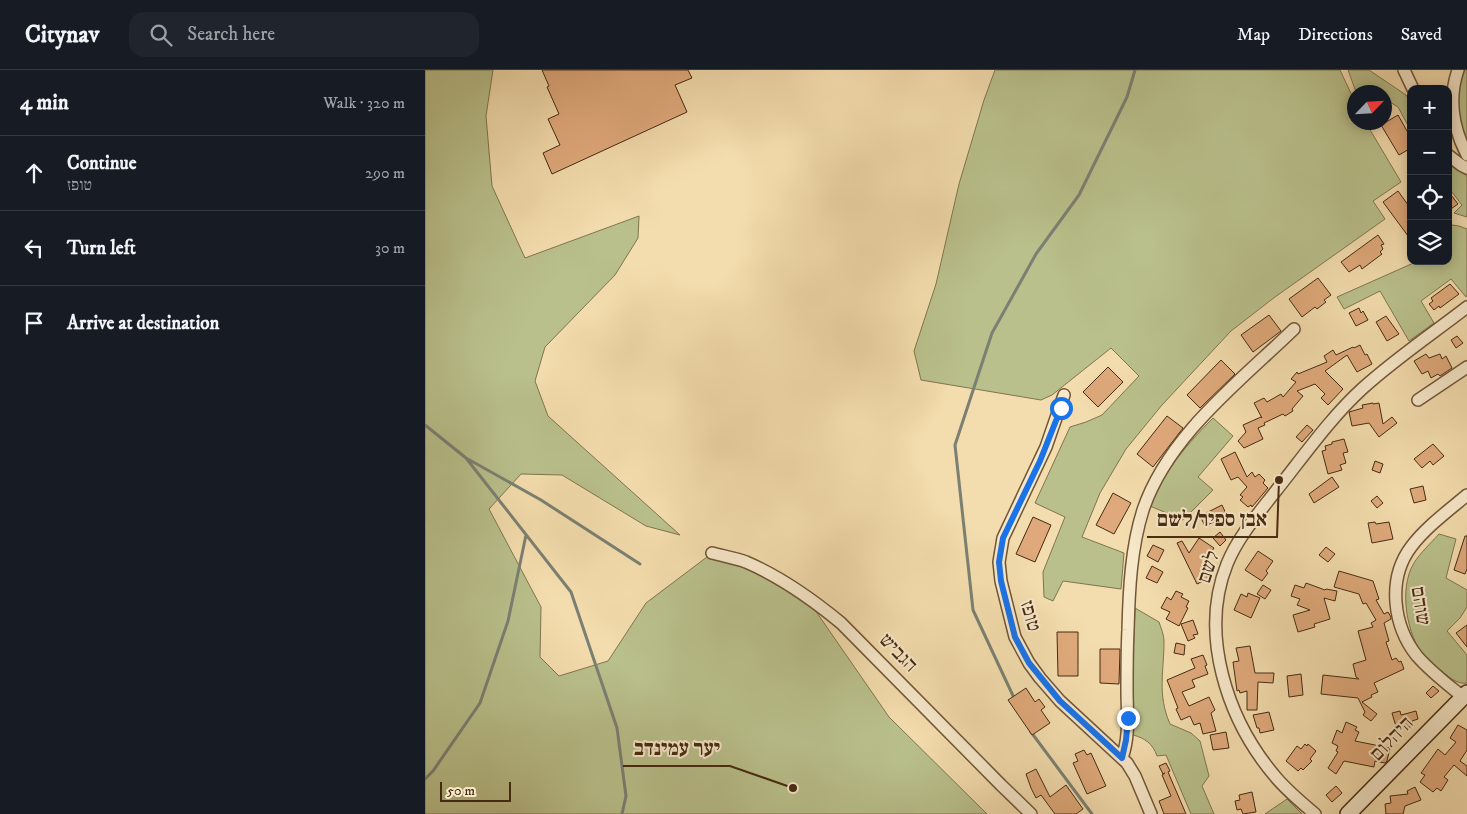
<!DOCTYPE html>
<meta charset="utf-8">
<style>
body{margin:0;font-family:"IM FELL DW Pica","Frank Ruhl Libre",serif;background:#20242c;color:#f1f3f6}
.controls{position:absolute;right:15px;top:15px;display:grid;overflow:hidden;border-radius:10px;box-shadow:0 2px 12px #0003}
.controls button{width:45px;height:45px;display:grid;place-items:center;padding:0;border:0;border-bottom:1px solid #363941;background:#171b24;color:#f1f3f6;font:25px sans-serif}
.compass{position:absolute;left:922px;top:15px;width:45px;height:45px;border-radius:50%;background:#171b24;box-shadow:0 2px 12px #0003;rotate:65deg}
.scale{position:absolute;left:15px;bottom:12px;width:71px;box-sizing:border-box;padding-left:5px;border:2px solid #462a11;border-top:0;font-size:14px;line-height:18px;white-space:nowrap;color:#462a11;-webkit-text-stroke:4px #f7e8ca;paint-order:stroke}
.stop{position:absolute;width:15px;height:15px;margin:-11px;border:4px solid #1a73e8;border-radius:50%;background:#fff}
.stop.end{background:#1a73e8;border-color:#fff;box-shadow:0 1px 5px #0008}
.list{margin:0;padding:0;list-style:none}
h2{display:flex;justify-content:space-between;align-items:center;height:65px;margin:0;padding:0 20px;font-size:21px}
h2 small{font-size:16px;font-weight:400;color:#9ea1a6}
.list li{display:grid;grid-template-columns:32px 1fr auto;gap:15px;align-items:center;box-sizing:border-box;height:75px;padding:0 20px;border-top:1px solid #363941}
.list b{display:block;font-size:19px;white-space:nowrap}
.list p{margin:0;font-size:16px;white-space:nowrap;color:#9ea1a6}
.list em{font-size:16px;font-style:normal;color:#9ea1a6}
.icon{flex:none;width:28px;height:28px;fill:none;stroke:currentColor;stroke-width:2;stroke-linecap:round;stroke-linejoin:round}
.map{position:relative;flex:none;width:1042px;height:744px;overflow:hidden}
header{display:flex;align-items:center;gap:30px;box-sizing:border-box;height:70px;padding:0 25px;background:#171b24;border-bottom:1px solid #363941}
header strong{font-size:24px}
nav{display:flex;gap:28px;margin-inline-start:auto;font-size:18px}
.search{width:350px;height:45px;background:#20242c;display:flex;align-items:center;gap:12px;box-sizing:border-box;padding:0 18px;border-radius:15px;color:#9ea1a6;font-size:19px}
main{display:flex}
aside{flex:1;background:#171b24}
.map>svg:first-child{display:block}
.green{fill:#b9c08b;stroke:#80754e}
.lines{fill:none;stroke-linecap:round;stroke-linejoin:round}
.stream{stroke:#7b8073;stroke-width:3}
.building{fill:#dfa97b;stroke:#462a11}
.street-casing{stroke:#715638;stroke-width:14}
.secondary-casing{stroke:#462a11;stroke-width:18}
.street{stroke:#f7e8ca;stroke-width:11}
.secondary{stroke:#f7e8ca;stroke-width:15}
.route{stroke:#1a73e8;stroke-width:6}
.labels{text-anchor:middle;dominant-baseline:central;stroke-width:4;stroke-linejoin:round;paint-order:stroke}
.street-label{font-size:20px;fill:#462a11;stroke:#f7e8ca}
.leader{fill:none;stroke:#462a11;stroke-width:2}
.callout-dot{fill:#462a11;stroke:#f7e8ca;stroke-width:2}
.callout-label{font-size:21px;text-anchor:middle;font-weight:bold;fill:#462a11;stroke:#f7e8ca;stroke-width:4;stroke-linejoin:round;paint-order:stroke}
</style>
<header>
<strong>Citynav</strong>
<div class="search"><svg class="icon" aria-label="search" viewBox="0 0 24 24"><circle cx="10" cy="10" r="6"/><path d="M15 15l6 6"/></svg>Search here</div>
<nav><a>Map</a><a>Directions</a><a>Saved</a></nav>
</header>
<main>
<aside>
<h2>4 min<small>Walk · 320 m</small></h2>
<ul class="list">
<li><svg class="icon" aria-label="ahead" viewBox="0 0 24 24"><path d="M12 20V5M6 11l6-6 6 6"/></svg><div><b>Continue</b><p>טופז</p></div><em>290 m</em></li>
<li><svg class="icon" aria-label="left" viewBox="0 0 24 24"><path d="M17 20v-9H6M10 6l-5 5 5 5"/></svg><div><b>Turn left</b></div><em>30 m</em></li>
<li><svg class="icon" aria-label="arrive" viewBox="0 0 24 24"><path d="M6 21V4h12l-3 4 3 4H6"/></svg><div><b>Arrive at destination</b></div></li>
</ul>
</aside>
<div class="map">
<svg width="1042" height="744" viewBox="0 0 1042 744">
<rect width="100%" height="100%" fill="#f3dcad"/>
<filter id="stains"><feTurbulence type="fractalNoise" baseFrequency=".004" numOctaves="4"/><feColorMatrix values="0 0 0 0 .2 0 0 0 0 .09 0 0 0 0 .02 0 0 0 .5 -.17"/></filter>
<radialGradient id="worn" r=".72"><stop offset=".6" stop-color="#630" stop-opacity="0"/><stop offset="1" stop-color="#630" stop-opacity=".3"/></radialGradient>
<!-- green -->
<path class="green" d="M0 0H68L61 46 67 116 100 188 214 146 213 168 190 205 120 277 110 311 123 346 255 465 221 456 137 405 96 404 64 439 116 537 115 587 134 606 183 591 221 533 282 487 324 499 362 521 390 540 464 647 562 744H0Z
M570 0H915L929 30V52L941 53 976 112 948 131 960 149 850 227 806 261 737 335 701 379 675 423 657 467 699 483 696 519 638 511 628 531 619 527 618 502 640 447 610 433 645 357 661 352 677 345 714 306 686 278 627 325 616 330 496 310 489 281 511 214 534 114 559 30Z
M923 0H944L981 25 986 32V61L973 37 960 29 959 22H931Z
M1036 0H1042V77L1035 64 1030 23Z
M1023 93 1029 98 1042 106V147L1029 143 1037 135 1023 117Z
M1027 155 1034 156 1042 159V225L1041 227 1026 209 996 231 1009 253 984 271 955 221 919 239 912 227 993 191H1023V164Z
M788 348 808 366 773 407 788 420 758 450 725 436C739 401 762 374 788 348Z
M1014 464 1031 469 1021 508 1042 520V537L1035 548 1022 561 1042 585V613C1032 615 1023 606 1015 600 1010 596 1005 593 1000 588 982 566 973 519 989 493 995 483 1006 473 1014 464Z
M710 538 734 552C736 558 739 565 739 571 739 602 732 624 745 654L766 663 775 671 784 706 777 716 789 744H766L741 685 732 686C728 674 720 668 708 665V589Z
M862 729 877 744H840Z"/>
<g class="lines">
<!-- stream -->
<path class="stream" d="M0 355 41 388 116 430 215 494
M41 388 146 522 192 658 201 726 197 744
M590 630 548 540 530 375 567 263 611 184 654 125 702 27 710 0
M606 662 667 744
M0 709 8 701 55 633 83 551 101 465"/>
</g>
<!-- building -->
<path class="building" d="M117 0H263L267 8 250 15 262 42 127 104 118 83 135 75 123 49 134 44 122 17 124 16Z
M973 45 986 68V78L974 85 956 55Z
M973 121 986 139V170L958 132Z
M1023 121 1033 134 1023 141Z
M953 165 959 174 956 175 958 179 955 182 957 184 937 199 935 195 924 202 916 192Z
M893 208 906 225 899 230 901 232 892 239 890 237 877 247 864 229Z
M1025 214 1034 224 1015 238 1014 236 1009 240 1004 234 1008 231 1006 228Z
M934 238 936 243 938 241 943 250 931 256 924 243Z
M844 245 856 261 828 282 816 265Z
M961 246 974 264 962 271 951 252Z
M1032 266 1038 273 1031 278 1026 270Z
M935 275 940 285 942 284 947 294 932 302 922 285 900 301 918 319 903 335 896 328 900 324 890 314 872 321 878 326 867 339 868 341 860 346 858 344 839 353 840 355 833 358 838 369 819 378 813 371 821 362 818 355 836 347 837 348 829 333 839 328 842 332 856 324 858 327 871 312 866 309 872 302 873 304 902 292 899 286 908 280 911 285 928 277 929 278Z
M1001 284 1004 288 1015 284 1017 289 1021 286 1027 298 1015 306 1013 304 1006 308 1003 301 997 304 989 291Z
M796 290 810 304 775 338 762 325Z
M683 297 698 312 673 337 658 322Z
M948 333V334L954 333 958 354 967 347 972 353 954 367 944 353 927 356 924 342 938 338 937 335Z
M742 346 758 358 728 397 712 384Z
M882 355 888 360 877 372 871 367Z
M919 369 923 382 918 383 921 393 915 395 917 400 903 404 897 381 901 380 900 376 907 374V372Z
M1008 374 1019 386 1008 395 1005 391 997 398 989 389Z
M810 382 822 407 827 402 830 407 834 404 840 410 838 413 843 418 827 437 826 435 823 437 815 430 818 427 815 425 822 417 813 407 806 410 796 389Z
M950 391 958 394 955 403 947 400Z
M907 407 914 417 889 433 884 424Z
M998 416 1001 430 989 433 985 419Z
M688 423 706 433 689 464 671 455Z
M952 426 958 433 952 438 946 431Z
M797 435 802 446 780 456 775 446Z
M608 447 626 455 610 492 591 484Z
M950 452 951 454 964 452 968 469 947 473 943 453Z
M795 462 801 470 795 476 788 468Z
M1040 466H1042V499L1040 504 1029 500Z
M774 468 789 478 777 496 783 509 772 514 752 473 757 471 764 483Z
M728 475 739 480 733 492 722 486Z
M901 477 910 484 903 492 894 485Z
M833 481 848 491 841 501 843 503 837 511 820 500Z
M727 496 738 502 732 513 721 508Z
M914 501 948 511 954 529 951 530 959 544 963 542 966 547V549L959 553 964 571 961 572 967 590 971 588 974 592 976 591 979 599 949 613 953 622 946 625 947 627 937 632 952 644 946 651 938 645 940 642 933 628 896 624 898 605 934 609 931 607 928 594 941 590 933 561 948 557 946 553 951 550 941 533 938 534 934 524 909 517Z
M881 513 900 520 901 519 912 521 910 531 899 528 905 549 889 554 890 557 873 562 868 545 885 540 872 535 875 529 866 526 870 515 879 518Z
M838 515 846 520 840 529 832 524Z
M751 521 758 524 756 527 764 531 761 537 763 538 754 556 741 549 745 542 736 538 742 527 746 530Z
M823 523 835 528 826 548 809 540 816 524 822 527Z
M768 550 773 564 768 565 770 568 763 571 756 554Z
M1042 555V577L1031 563Z
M632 562H653V606H633Z
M751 573 760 575 759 585 749 583Z
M825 576 830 603H849L848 613 833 612 832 640H822V621L815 623 814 620 812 621 808 592 814 591 811 578Z
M675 579H695L694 614 675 613Z
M778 585 782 595 780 596 783 604 767 610 770 617 757 622 764 636 784 627 790 640 786 643 791 661 778 664 775 653 769 655 765 646 756 650 751 639 753 638 742 610 770 598 766 589Z
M876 604 878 625 864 627 862 606Z
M1008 616 1014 621 1006 628 1001 623Z
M601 618 610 632 614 629 620 637 616 640 625 653 607 665 583 630Z
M975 641 976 645 991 641 993 649 987 651 989 656 972 660 967 643Z
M844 642 849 660 835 663 834 658H832L828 645Z
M921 652 932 657 930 660 934 662 930 671 965 678 962 691 960 693 950 691 949 697 919 691 911 704 903 698 913 682 911 681 913 676 907 673 912 660 917 663Z
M1033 655 1042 660V680L1035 691 1042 696V706L1029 695 1019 707 1023 710 1016 721 1012 718 1008 722 995 712 1000 705 996 703 1013 679 1020 685 1031 672 1025 668Z
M801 662 804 678 788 680 785 665Z
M880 674 882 676 883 674 891 681 885 689 887 691 878 700 876 698 873 701 861 691 872 676 876 679Z
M659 680 662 685 666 683 681 716 662 724 648 693 653 691 650 684Z
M741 693 745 701 743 702 761 744H739L734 731 746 726 737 705 740 703 738 704 734 696Z
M611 699 625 727 641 715 658 739 651 744H630L616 725 611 728 606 718 601 704Z
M911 716 917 723 907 732 901 725Z
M990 717 996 730 980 736 978 744H961L960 734 966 733 965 726 983 724 982 721Z
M827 722 831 742 818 744 816 739 812 740 810 731 815 730 814 725Z"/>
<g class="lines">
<!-- street casing -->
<g class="street-casing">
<path id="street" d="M979 0 988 19
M1033 0C1023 29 1028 58 1042 85
M1023 85 1036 95 1042 98
M639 325 621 377 578 468 574 492 576 511 590 567 604 593 615 608 635 631 702 693 710 706 726 744
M993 330 1042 297
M287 483C298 486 310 488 321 492 356 507 387 529 416 553L576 715 606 744
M1038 627C1022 614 1006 602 992 586 968 556 962 509 986 477 1000 458 1024 440 1042 425
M697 688C705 666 702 643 702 620 702 600 702 580 703 560 704 520 706 478 718 440 743 366 814 312 869 259
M890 744C876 732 861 720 849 705 802 649 774 564 802 494 813 467 833 444 850 422 878 387 905 348 938 318 970 289 1007 264 1042 237"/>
</g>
<!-- secondary casing -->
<g class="secondary-casing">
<path id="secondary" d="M923 744 1042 623"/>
</g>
<!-- street -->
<use href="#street" class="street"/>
<!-- secondary -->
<use href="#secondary" class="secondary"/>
</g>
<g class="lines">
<!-- route -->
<path class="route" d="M636 338 615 391 578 468 574 492 576 511 590 567 604 593 635 631 697 688 701 670 703 648"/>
</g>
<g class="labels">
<!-- street labels -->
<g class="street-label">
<text transform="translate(784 497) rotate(-72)">לשם</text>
<text transform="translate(995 536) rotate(81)">שוהם</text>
<text transform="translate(605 546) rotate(74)">טופז</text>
<text transform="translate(473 583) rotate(46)">הגביש</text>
<text transform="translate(967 669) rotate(-46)">היהלום</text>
</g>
</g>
<!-- callouts -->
<path class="leader" d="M854 410L852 467H722M368 718L305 696H198"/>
<g class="callout-dot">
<circle cx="854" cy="410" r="5"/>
<circle cx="368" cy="718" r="5"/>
</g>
<g class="callout-label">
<text x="787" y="456">אבן ספיר/לשם</text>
<text x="252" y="685">יער עמינדב</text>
</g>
<rect width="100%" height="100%" filter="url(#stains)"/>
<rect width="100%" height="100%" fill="url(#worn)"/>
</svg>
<div class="controls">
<button>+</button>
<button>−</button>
<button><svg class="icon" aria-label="locate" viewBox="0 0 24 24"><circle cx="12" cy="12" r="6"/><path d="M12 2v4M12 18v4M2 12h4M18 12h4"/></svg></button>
<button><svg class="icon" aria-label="layers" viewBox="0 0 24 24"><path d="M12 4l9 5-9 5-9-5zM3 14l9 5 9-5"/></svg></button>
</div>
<svg class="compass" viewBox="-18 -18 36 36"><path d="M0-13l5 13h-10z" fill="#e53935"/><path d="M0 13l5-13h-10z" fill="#9ea1a6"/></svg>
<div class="scale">50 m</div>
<div class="stop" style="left:636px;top:338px"></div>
<div class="stop end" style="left:703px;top:648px"></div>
</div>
</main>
